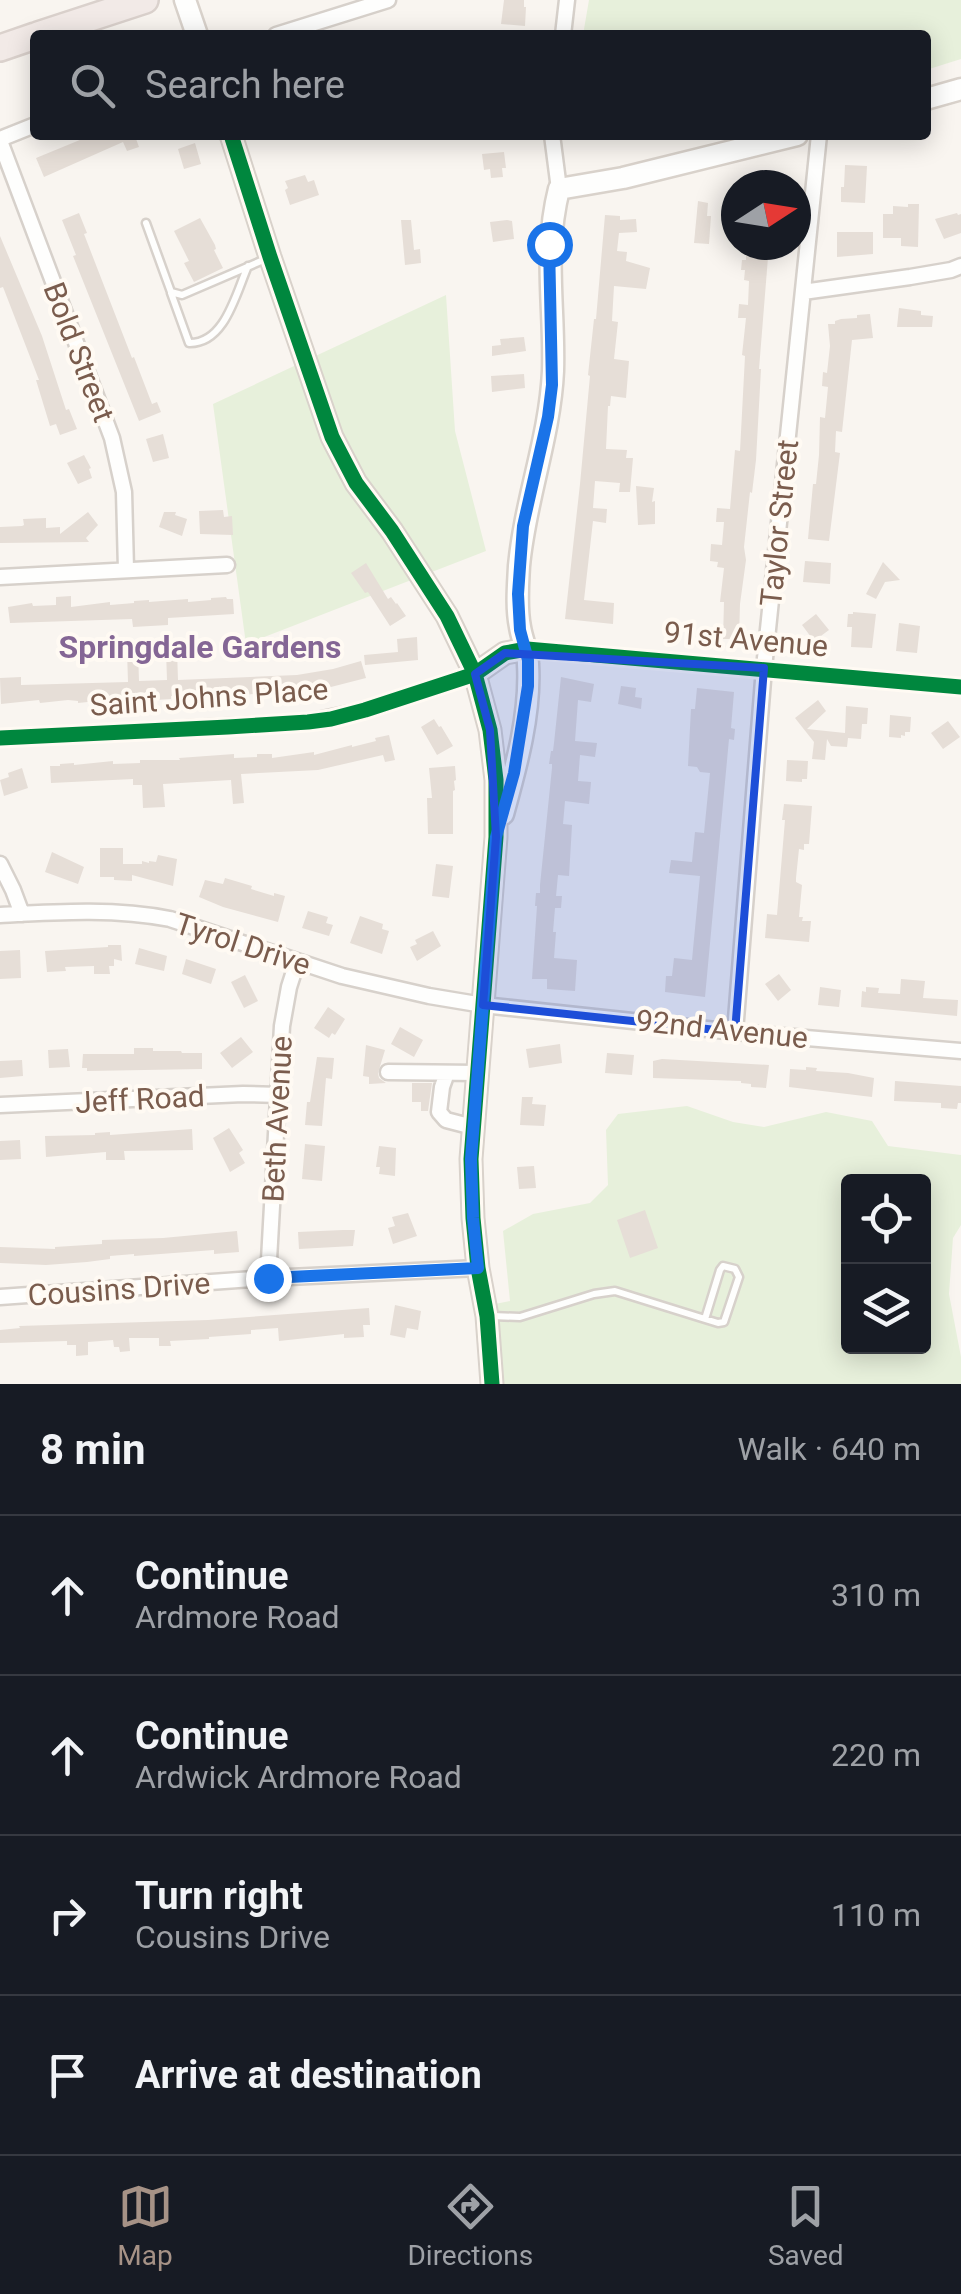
<!DOCTYPE html>
<meta charset="utf-8">
<style>
body{margin:0;font-family:Roboto,sans-serif;background:#20242c;color:#f1f3f6}
.controls{position:absolute;right:30px;bottom:30px;display:grid;overflow:hidden;border-radius:10px;box-shadow:0 5px 25px #0003}
.controls button{width:90px;height:90px;display:grid;place-items:center;padding:0;border:0;border-bottom:2px solid #363941;background:#171b24;color:#f1f3f6;font:50px sans-serif}
.compass{position:absolute;left:721px;top:170px;width:90px;height:90px;border-radius:50%;background:#171b24;box-shadow:0 5px 25px #0003;rotate:78deg}
.stop{position:absolute;width:30px;height:30px;margin:-22px;border:8px solid #1a73e8;border-radius:50%;background:#fff}
.stop.end{background:#1a73e8;border-color:#fff;box-shadow:0 2px 10px #0008}
.list{margin:0;padding:0;list-style:none}
h2{display:flex;justify-content:space-between;align-items:center;height:130px;margin:0;padding:0 40px;font-size:42px}
h2 small{font-size:32px;font-weight:400;color:#9ea1a6}
.list li{display:grid;grid-template-columns:65px 1fr auto;gap:30px;align-items:center;box-sizing:border-box;height:160px;padding:0 40px;border-top:2px solid #363941}
.list b{display:block;font-size:38px;white-space:nowrap}
.list p{margin:0;font-size:32px;white-space:nowrap;color:#9ea1a6}
.list em{font-size:32px;font-style:normal;color:#9ea1a6}
.icon{flex:none;width:55px;height:55px;fill:none;stroke:currentColor;stroke-width:2;stroke-linecap:round;stroke-linejoin:round}
.map{position:relative;flex:none;width:961px;height:1384px;overflow:hidden}
.search{position:absolute;background:#171b24;box-shadow:0 5px 25px #0003;left:30px;right:30px;top:30px;height:110px;display:flex;align-items:center;gap:25px;box-sizing:border-box;padding:0 35px;border-radius:10px;color:#9ea1a6;font-size:38px}
.sheet{height:770px;background:#171b24}
nav{display:flex;justify-content:space-around;align-items:center;box-sizing:border-box;height:140px;border-top:2px solid #363941;background:#171b24;font-size:28px;color:#9ea1a6}
nav a{display:grid;justify-items:center;gap:5px}
nav .on{color:#a69286}
.map>svg:first-child{display:block}
.green{fill:#e7f0db;fill-rule:evenodd}
.building{fill:#e6ded7}
.lines{fill:none;stroke-linecap:round;stroke-linejoin:round}
.lane-casing{stroke:#d7d1cb;stroke-width:11}
.street-casing{stroke:#d7d1cb;stroke-width:19}
.secondary-casing{stroke:#d9d2cb;stroke-width:25}
.highway-casing{stroke:#dad1cc;stroke-width:30}
.lane{stroke:#fefefd;stroke-width:6}
.street{stroke:#fefefd;stroke-width:14}
.secondary{stroke:#fefefd;stroke-width:20}
.highway{stroke:#f2eae7;stroke-width:25}
.cycleway-casing{stroke:#fffaf3;stroke-width:21}
.cycleway{stroke:#00873e;stroke-width:15}
.route{stroke:#1a73e8;stroke-width:12}
.marked{fill:#1d4ed8;fill-opacity:0.2;stroke:#1d4ed8;stroke-width:8;stroke-linejoin:round}
.labels{text-anchor:middle;dominant-baseline:central;stroke-width:8;stroke-linejoin:round;paint-order:stroke}
.street-label{font-size:30px;fill:#7a5c4d;stroke:#fffaf3}
.neighbourhood-label{font-size:32px;font-weight:bold;fill:#846695;stroke:#fffaf3}
</style>
<div class="map">
<svg width="961" height="1384" viewBox="0 0 961 1384">
<rect width="100%" height="100%" fill="#f9f5f0"/>
<!-- green -->
<path class="green" d="M589 0H961V59L926 70V35H583Z
M446 295 455 431 486 551 246 644 213 404Z
M687 1106 733 1122 764 1127 826 1112 872 1121 888 1146 961 1155V1225L953 1238 949 1294 961 1357V1384H502L495 1304 510 1301 503 1231 533 1214 590 1203 608 1185 606 1130 618 1114ZM848 1182H924V1346H848Z"/>
<!-- building -->
<path class="building" d="M504 0H524V7H526L525 26 501 24Z
M92 135H138L135 136 139 147 127 151 123 142 44 177 36 158Z
M195 143 201 164 184 169 178 149Z
M504 152 506 168H502L503 177 491 178 490 169 484 170 482 154Z
M845 165 867 166 865 203 841 202V187H844Z
M305 175 308 182 314 180 319 195 290 205 285 190 288 188 285 181Z
M698 201 708 203 707 216H711L709 244 694 243Z
M908 204H919L918 247 901 246V238H883V214H893V206L908 207Z
M79 213 87 233 84 234 132 358 134 357 152 404 157 402 161 412 139 421 73 256 76 255 62 220Z
M957 213 958 215 961 214V233L944 239 935 219Z
M605 215 620 216V220L636 219 637 232 619 233 617 251 627 252 626 261 650 268 646 289 614 286 612 321 618 322 614 359 629 361 626 398 611 396 610 406H608L606 449 627 450 626 458H633L630 492H619L620 483 595 481 593 508 607 509 606 523 593 521 584 600 614 603 613 624 565 619 580 484 590 376 588 375 594 319H596Z
M200 218 215 245 216 249 214 250 223 268 194 282 184 263 189 261 174 231Z
M401 220H411L414 250 420 249 421 263 405 265Z
M507 220 512 221 514 239 493 242 490 222Z
M837 232H873V254L837 257Z
M0 236 42 336 66 410 69 409 77 429 60 435 56 424 50 426 36 380H39L3 287 0 288Z
M755 245H769L759 369H761L756 460 752 493 750 492 744 547 746 560 740 604 739 639H723L724 602H720L724 568 717 567 718 562 710 561 711 544 722 545 724 522H716L717 508 730 509 735 450 740 451 745 356 742 355 746 318H738L739 304 748 305 749 281 744 280 745 270H741L742 260H746V256L754 257Z
M899 308 921 311V315L933 316 932 327H897Z
M870 314 873 338 852 340 842 432 836 431 835 452 840 453 829 541 808 539 813 484H816L819 455 820 417 825 418 828 387 822 386 823 372 827 373 830 346 828 324H835V321L841 319 857 318V315Z
M524 337 526 351 492 356V346L501 345 500 339Z
M524 374 525 388 492 392 491 376Z
M163 434 169 458 153 462 146 439Z
M84 455 91 468 89 469 92 478 78 484 67 463Z
M636 486 654 488 652 502 655 501V524L638 525Z
M223 510 224 517 232 516 233 535 200 534 199 511Z
M88 512 98 525 86 538 89 542 0 543V527L22 526 24 525 23 519 46 518V528L60 527V534Z
M164 512H176L175 515 187 519 182 536 159 527Z
M805 561 831 563 830 584 803 582Z
M883 562 900 580 885 582 876 599 866 594Z
M366 563 388 599 391 597 396 604 397 603 406 616 390 626 368 592 365 593 351 573Z
M71 596V607L110 602V605L134 603V601L149 600V602L188 599V602L211 600V598L226 597 227 599H233L234 614 168 618V625L133 627 132 619 10 623 8 607 32 603 33 606 56 605V597Z
M853 612 876 614 872 648 851 647 852 627H847L848 614H853Z
M816 614 829 630 814 641 802 625Z
M899 623 920 626 917 653 896 651Z
M417 637 418 660 365 665 364 655 398 652 397 639Z
M138 650 139 681 167 680 166 651 177 650 178 680 297 675 333 669 361 661 366 678 327 688 287 692V694L272 695V692L233 696V694L208 697 171 696V699L156 700V697L117 701V699L78 703V701L68 700 40 703 39 700 1 704 0 678 21 677V685L128 682 127 651Z
M561 677 594 684 591 702 578 700 575 741 597 743 595 757 580 755 578 781 591 782 589 804 565 801 563 824 572 825 569 876 558 875 556 896H562L561 908H555L553 932H556L554 958 577 960 575 991 547 989V979H532L537 906H535L536 893H540V885L552 768V764H549L551 751H553L554 743Z
M621 686 636 688 635 697 642 698 641 709 618 704Z
M697 688 734 692 731 728 735 729 734 740 729 739 705 997 665 992 666 976H672L674 958 692 960 700 876 669 873 671 860 692 862 695 832 704 833 710 773 700 772 697 767 688 766 691 709H695Z
M818 700 826 711 807 729 845 733 846 706 868 708 867 724H862L861 739 848 738 847 747 831 746 827 739 825 760 812 759 814 742 795 718Z
M890 715 911 717 910 732H905V736L901 735V738L889 737Z
M434 719 439 727 441 726 453 746 437 755 421 727Z
M948 721 960 737 943 749 931 733Z
M389 735 395 760 385 762 383 755 318 770 241 774 244 803 233 804 231 780 163 784 165 807 143 808 142 785H133V779L51 783 50 766H60V764L74 763V765L113 761V764L140 763V760H180L179 758 234 754V758L257 757V754H272V758L314 752V755L352 745V747L376 741 375 738Z
M787 760 808 761 807 779H802V782L786 781Z
M455 766 456 780 454 781 455 790 453 791V834H428L427 798H432L429 768Z
M22 768 28 788 4 796 0 780 9 777 8 773Z
M784 804 812 806 809 844H804V850L799 849 796 878V882L802 885 799 917H803L802 921H811L809 942 765 938 767 914 777 915 785 820H782Z
M100 848H123V864H142V861L149 863V861L156 862 158 855 177 859 173 886 132 875V881L114 880V877H100Z
M52 852 84 867 78 884 45 872Z
M436 864 453 866 449 898 432 896Z
M225 878 252 886 251 889 274 896V893L285 896 278 922 223 907 199 897 205 880 223 884Z
M308 911 328 917 326 923 333 925 329 936 302 928Z
M360 916 383 924 382 929 389 931 382 954 350 943Z
M433 931 441 946 417 961 410 947 417 944 415 940Z
M108 945H121L122 961 114 959V966H109L110 974H94V966L65 967 66 971 47 972 45 951 108 947Z
M139 948 167 956 164 971 135 964Z
M20 950 21 978 0 979V951Z
M186 959 216 969 211 984 182 974Z
M779 974 791 990 778 1001 765 984Z
M245 975 258 1001 244 1008 231 982Z
M901 979 925 981 923 998 958 1000 957 1016 861 1007 862 991 866 992V987L879 988 878 993 900 994Z
M820 987 841 990 839 1007 818 1005Z
M328 1007 345 1019 335 1035 332 1033 329 1038 314 1028Z
M400 1027 423 1040 414 1057 391 1044Z
M241 1037 253 1052 232 1068 220 1053Z
M560 1044 562 1063 529 1068 526 1049Z
M366 1045 385 1050 378 1073 379 1078 386 1083 369 1084V1077L363 1076Z
M134 1048H153V1051H181L182 1053H202V1069L87 1071V1068H82L83 1054H134Z
M68 1049 70 1067 49 1068 48 1050Z
M607 1053 634 1055 632 1075 605 1073Z
M317 1057 334 1058 332 1079 326 1078 322 1126 305 1125 307 1102H310Z
M662 1059 769 1065 766 1088 751 1087V1084L741 1083V1081L653 1078V1061Z
M22 1060 23 1076 0 1078V1061Z
M806 1067 817 1068 816 1071 848 1073 874 1078 872 1097 789 1087 790 1069 806 1070Z
M895 1081 961 1086V1103H958L957 1109 941 1108V1103L894 1101Z
M412 1083H432L428 1111H421V1102H412Z
M522 1097H533L532 1104 546 1105 544 1126 520 1125Z
M229 1128 243 1150 239 1153 245 1163 230 1172 213 1138Z
M192 1129 193 1150 124 1151 125 1160H106V1152L46 1157 45 1136 95 1135V1133L110 1132V1135Z
M20 1140 21 1159 0 1160V1141Z
M305 1144 325 1146 322 1181 302 1179Z
M379 1146 396 1148 395 1176 379 1174 380 1167H376Z
M534 1166 536 1188 519 1189 517 1167Z
M645 1210 658 1248 630 1258 617 1220Z
M408 1213 417 1236 393 1244 388 1228 395 1226 392 1217Z
M343 1230H355L353 1246 299 1249 298 1232Z
M237 1231 239 1252 214 1254V1250L134 1256V1254L110 1256V1259L87 1262 46 1265 0 1263V1247L55 1249V1247L102 1244V1240L163 1238Z
M395 1305 421 1311 418 1330 407 1328 405 1338 390 1335Z
M369 1308 370 1325H363L364 1337 344 1338V1334L279 1341 278 1328 251 1330V1334L209 1337V1339L170 1341 171 1346H159V1338H129L130 1351 120 1352 119 1347H114L113 1340 88 1342V1355L76 1356V1345H67V1341L0 1343V1330L20 1328 19 1326 208 1320Z"/>
<g class="lines">
<!-- lane casing -->
<g class="lane-casing">
<path id="lane" d="M146 223 171 292 182 295 268 258
M171 293 189 343C225 344 236 293 248 266
M493 1316 520 1317 594 1294 615 1291 705 1319 718 1323 724 1322 739 1277 735 1269 723 1266 720 1270 705 1319"/>
</g>
<!-- street casing -->
<g class="street-casing">
<path id="street" d="M276 35 388 0
M563 35 567 0
M552 135 559 189
M0 139 35 125
M0 141 112 438 124 492 126 569
M803 292 910 277 951 270 961 266
M0 577 227 565
M527 649 961 687
M0 738 308 722 365 710 475 674
M0 864 13 890 22 914
M0 915C56 912 114 908 170 919L342 976 429 996 483 1005 735 1032 961 1051
M735 1032 764 668 819 135
M388 1072 478 1073
M447 1073 442 1087 439 1112 446 1120 473 1127
M0 1105 243 1094 279 1095
M268 1278 282 1026 289 987 297 962
M0 1297 268 1278 478 1268"/>
</g>
<!-- secondary casing -->
<g class="secondary-casing">
<path id="secondary" d="M185 0 197 35
M926 99 961 89
M231 135 270 257 332 437 356 483 392 531 447 616 475 674 490 730 496 780V837L471 1159 473 1218 478 1268 487 1316 492 1384
M475 674 505 653 527 649
M503 814C516 767 531 714 528 664 528 651 522 640 520 627 516 607 518 586 519 566 525 500 550 437 553 371 555 307 543 253 559 189L623 178 797 135"/>
</g>
<!-- highway casing -->
<g class="highway-casing">
<path id="highway" d="M38 35 145 0
M0 48 35 36"/>
</g>
<!-- lane -->
<use href="#lane" class="lane"/>
<!-- street -->
<use href="#street" class="street"/>
<!-- secondary -->
<use href="#secondary" class="secondary"/>
<!-- highway -->
<use href="#highway" class="highway"/>
<!-- cycleway casing -->
<g class="cycleway-casing">
<path id="cycleway" d="M231 135 270 257 332 437 356 483 392 531 447 616 475 674 490 730 496 780V837L471 1159 473 1218 478 1268 487 1316 492 1384
M0 738 228 727 308 722 331 719 365 710 475 674 505 653 527 649 961 687"/>
</g>
<!-- cycleway -->
<use href="#cycleway" class="cycleway"/>
</g>
<g class="lines">
<!-- route -->
<path class="route" d="M268 1278 478 1268 473 1218 471 1159 496 837 514 773 528 686V660L520 630 518 594 523 526 548 417 552 385 549 244"/>
</g>
<!-- marked area -->
<path class="marked" d="M505 653 764 668 735 1032 483 1005 496 837 490 730 475 674Z"/>
<g class="labels">
<!-- street labels -->
<g class="street-label">
<text transform="translate(79 352) rotate(69)">Bold Street</text>
<text transform="translate(779 523) rotate(-84)">Taylor Street</text>
<text transform="translate(746 639) rotate(5)">91st Avenue</text>
<text transform="translate(209 697) rotate(-4)">Saint Johns Place</text>
<text transform="translate(243 944) rotate(18)">Tyrol Drive</text>
<text transform="translate(722 1029) rotate(6)">92nd Avenue</text>
<text transform="translate(140 1099) rotate(-3)">Jeff Road</text>
<text transform="translate(277 1119) rotate(-87)">Beth Avenue</text>
<text transform="translate(119 1289) rotate(-4)">Cousins Drive</text>
</g>
<!-- neighbourhood labels -->
<g class="neighbourhood-label">
<text x="200" y="647">Springdale Gardens</text>
</g>
</g>
</svg>
<div class="controls">
<button><svg class="icon" aria-label="locate" viewBox="0 0 24 24"><circle cx="12" cy="12" r="6"/><path d="M12 2v4M12 18v4M2 12h4M18 12h4"/></svg></button>
<button><svg class="icon" aria-label="layers" viewBox="0 0 24 24"><path d="M12 4l9 5-9 5-9-5zM3 14l9 5 9-5"/></svg></button>
</div>
<svg class="compass" viewBox="-18 -18 36 36"><path d="M0-13l5 13h-10z" fill="#e53935"/><path d="M0 13l5-13h-10z" fill="#9ea1a6"/></svg>
<div class="stop" style="left:549px;top:244px"></div>
<div class="stop end" style="left:268px;top:1278px"></div>
<div class="search"><svg class="icon" aria-label="search" viewBox="0 0 24 24"><circle cx="10" cy="10" r="6"/><path d="M15 15l6 6"/></svg>Search here</div>
</div>
<section class="sheet">
<h2>8 min<small>Walk · 640 m</small></h2>
<ul class="list">
<li><svg class="icon" aria-label="ahead" viewBox="0 0 24 24"><path d="M12 20V5M6 11l6-6 6 6"/></svg><div><b>Continue</b><p>Ardmore Road</p></div><em>310 m</em></li>
<li><svg class="icon" aria-label="ahead" viewBox="0 0 24 24"><path d="M12 20V5M6 11l6-6 6 6"/></svg><div><b>Continue</b><p>Ardwick Ardmore Road</p></div><em>220 m</em></li>
<li><svg class="icon" aria-label="right" viewBox="0 0 24 24"><path d="M7 20v-9h11M14 6l5 5-5 5"/></svg><div><b>Turn right</b><p>Cousins Drive</p></div><em>110 m</em></li>
<li><svg class="icon" aria-label="arrive" viewBox="0 0 24 24"><path d="M6 21V4h12l-3 4 3 4H6"/></svg><div><b>Arrive at destination</b></div></li>
</ul>
</section>
<nav>
<a class="on"><svg class="icon" aria-label="map" viewBox="0 0 24 24"><path d="M3 6l6-2 6 2 6-2v14l-6 2-6-2-6 2zM9 4v14M15 6v14"/></svg>Map</a>
<a><svg class="icon" aria-label="directions" viewBox="0 0 24 24"><path d="M12 3l9 9-9 9-9-9zM9 14v-3h6M13 9l2 2-2 2"/></svg>Directions</a>
<a><svg class="icon" aria-label="saved" viewBox="0 0 24 24"><path d="M7 4h10v16l-5-4-5 4z"/></svg>Saved</a>
</nav>
